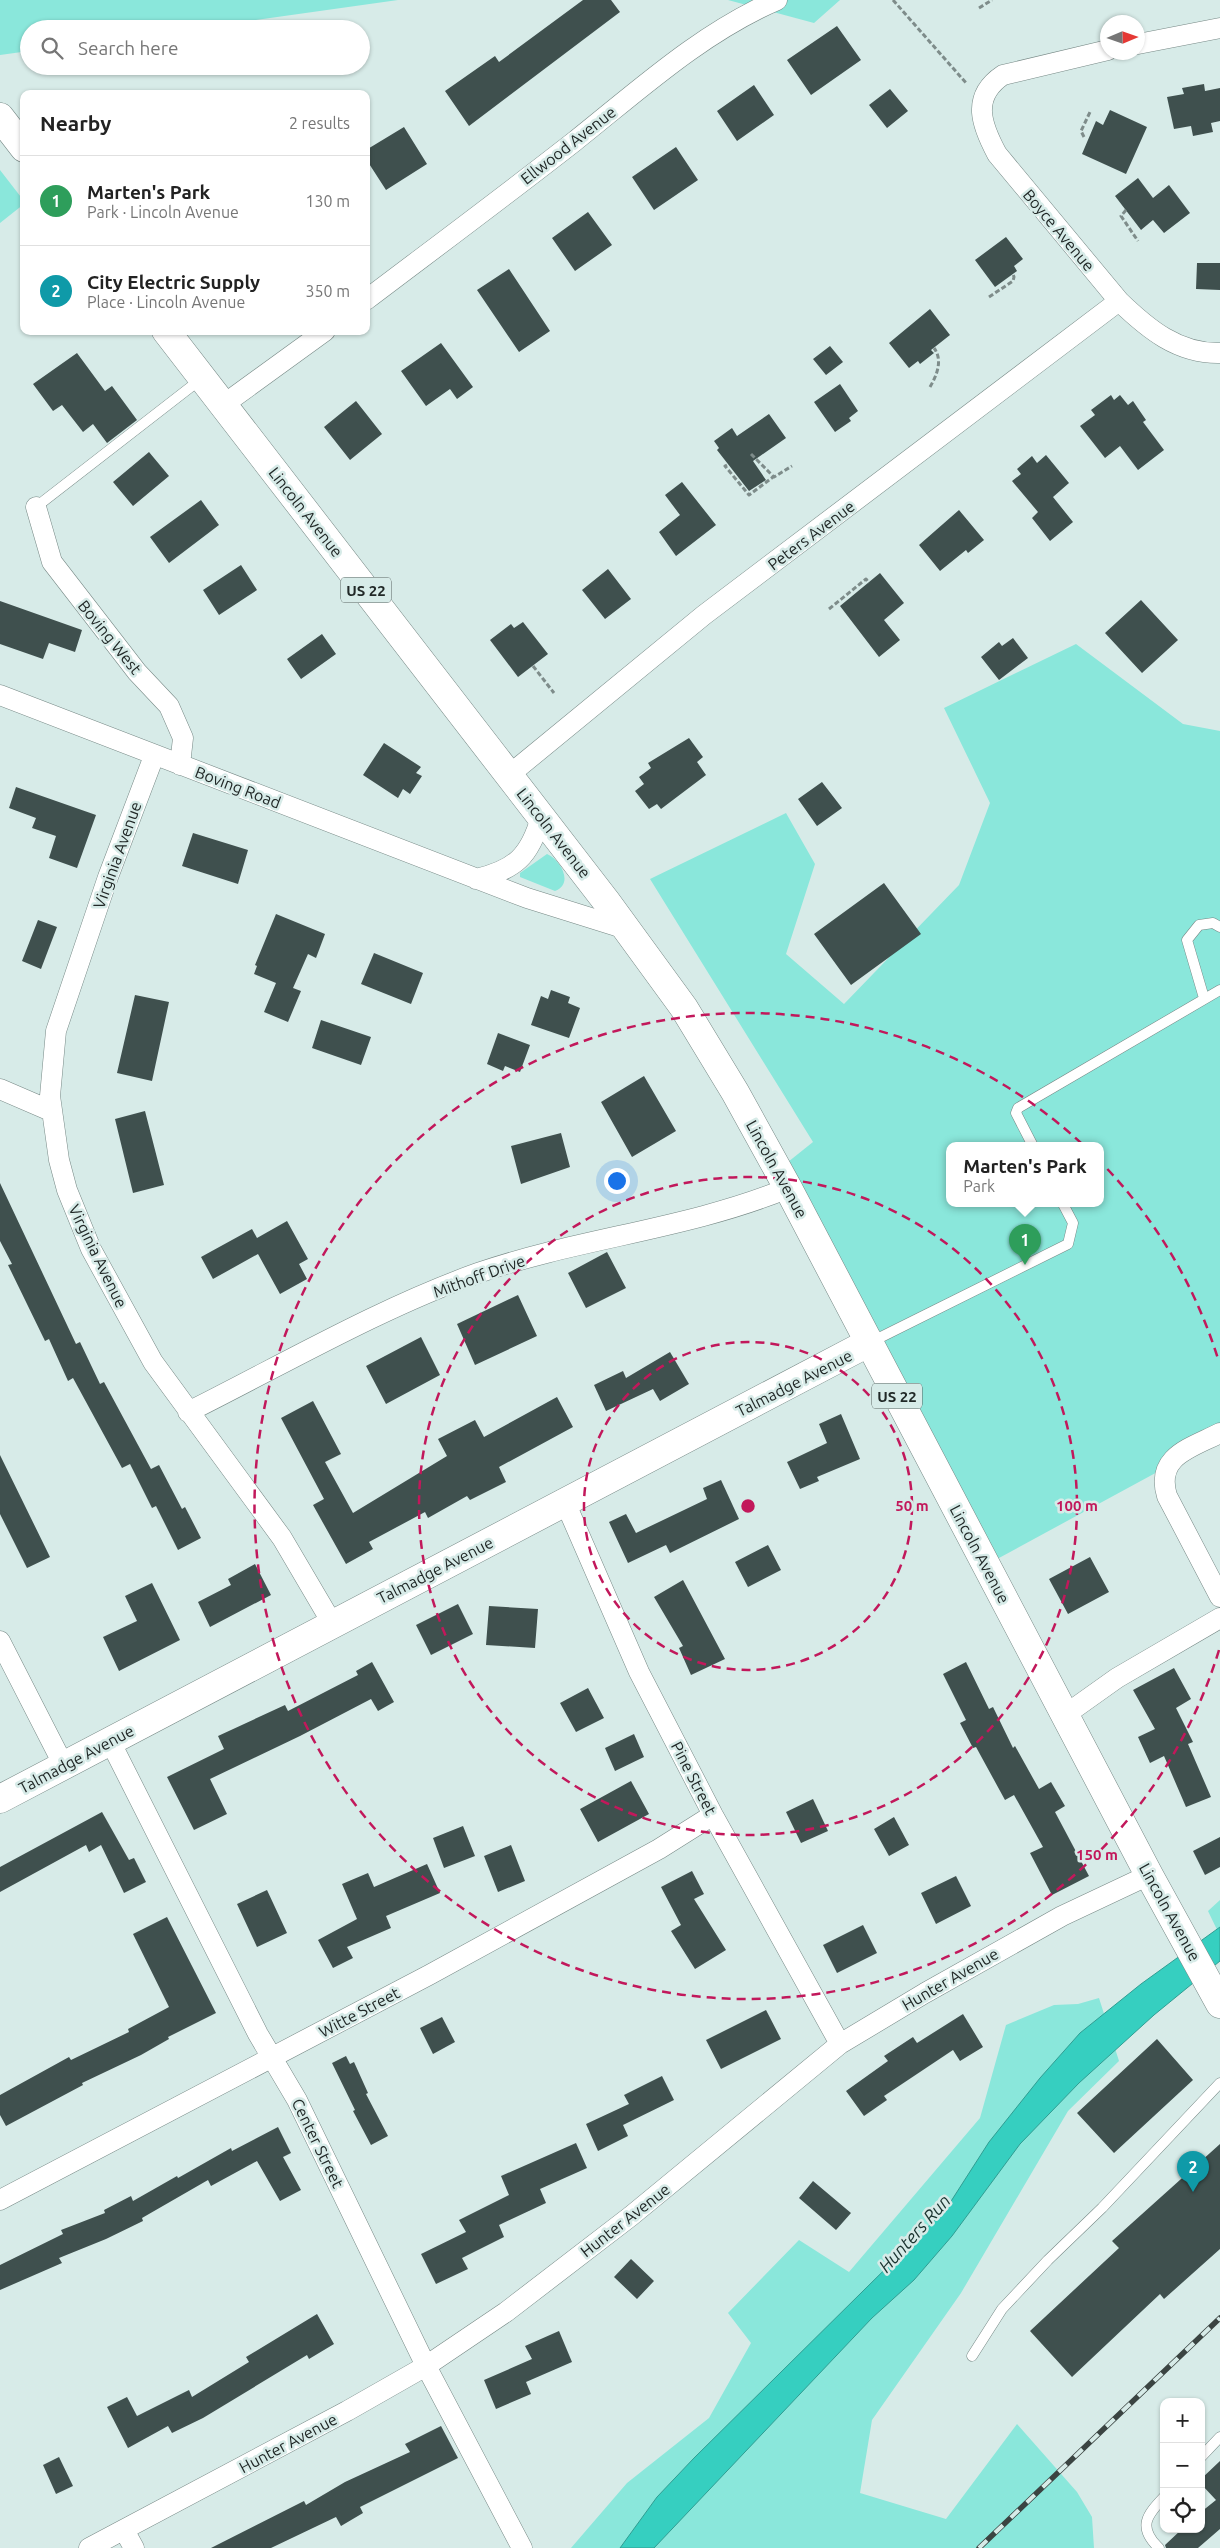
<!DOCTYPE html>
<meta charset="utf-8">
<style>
body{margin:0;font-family:Ubuntu,sans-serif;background:#f2f2f2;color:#222}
.controls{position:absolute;right:15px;bottom:15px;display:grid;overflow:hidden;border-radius:10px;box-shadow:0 1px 4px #0004}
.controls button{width:45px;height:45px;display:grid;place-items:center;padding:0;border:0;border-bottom:1px solid #e0e0e0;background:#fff;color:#222;font:25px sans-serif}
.compass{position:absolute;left:1100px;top:15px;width:45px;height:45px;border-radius:50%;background:#fff;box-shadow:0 1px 4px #0004;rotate:88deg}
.you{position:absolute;left:616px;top:1180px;width:18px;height:18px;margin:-12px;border:4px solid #fff;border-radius:50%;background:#1a73e8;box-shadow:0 0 0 8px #1a73e833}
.badge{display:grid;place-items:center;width:32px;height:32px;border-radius:50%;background:#b45309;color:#fff;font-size:16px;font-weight:700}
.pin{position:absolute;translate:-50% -41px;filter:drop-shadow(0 1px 2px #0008)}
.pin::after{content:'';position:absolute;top:26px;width:18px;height:15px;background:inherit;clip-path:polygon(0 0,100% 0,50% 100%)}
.popup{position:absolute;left:946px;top:1142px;width:158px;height:65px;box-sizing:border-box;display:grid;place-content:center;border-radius:10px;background:#fff;filter:drop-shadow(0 1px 4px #0005);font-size:16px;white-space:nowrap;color:#767676}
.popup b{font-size:19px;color:#222}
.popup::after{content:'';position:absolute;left:50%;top:100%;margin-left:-10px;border:10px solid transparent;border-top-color:#fff}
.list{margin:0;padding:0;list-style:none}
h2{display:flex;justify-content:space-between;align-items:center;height:65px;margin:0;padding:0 20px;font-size:21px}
h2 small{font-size:16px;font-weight:400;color:#767676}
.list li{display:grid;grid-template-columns:32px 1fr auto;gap:15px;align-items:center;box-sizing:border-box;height:90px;padding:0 20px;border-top:1px solid #e0e0e0}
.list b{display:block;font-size:19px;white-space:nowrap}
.list p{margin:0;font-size:16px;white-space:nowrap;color:#767676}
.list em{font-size:16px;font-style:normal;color:#767676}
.icon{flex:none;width:28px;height:28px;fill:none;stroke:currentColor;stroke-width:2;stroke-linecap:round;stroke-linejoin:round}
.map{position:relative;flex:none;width:1220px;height:2548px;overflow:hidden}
.search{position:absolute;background:#fff;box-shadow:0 1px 4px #0004;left:20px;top:20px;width:350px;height:55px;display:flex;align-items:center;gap:12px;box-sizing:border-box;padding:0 18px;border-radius:28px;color:#767676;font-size:19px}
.panel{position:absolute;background:#fff;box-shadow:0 1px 4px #0004;left:20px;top:90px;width:350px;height:245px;border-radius:10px}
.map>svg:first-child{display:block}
.green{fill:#8ae7db;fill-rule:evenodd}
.water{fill:#36cfc0;stroke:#309d92}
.building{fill:#3f504e}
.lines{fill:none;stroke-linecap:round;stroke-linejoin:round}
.lane-casing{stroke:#768885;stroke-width:11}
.street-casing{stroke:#768885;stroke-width:21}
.secondary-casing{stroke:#768885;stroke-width:29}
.primary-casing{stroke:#768885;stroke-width:29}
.path{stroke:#7e8c8a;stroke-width:3;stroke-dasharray:5 2.5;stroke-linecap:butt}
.lane{stroke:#fff;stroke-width:10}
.street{stroke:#fff;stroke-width:20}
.secondary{stroke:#fff;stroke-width:28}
.primary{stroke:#fff;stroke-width:28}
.rail-casing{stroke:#3b4442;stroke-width:5.5}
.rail{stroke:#d7ebe8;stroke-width:4;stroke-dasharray:11;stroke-linecap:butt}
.ring{fill:none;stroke:#c2185b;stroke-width:2.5;stroke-dasharray:9 6}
.labels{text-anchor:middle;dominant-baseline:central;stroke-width:5;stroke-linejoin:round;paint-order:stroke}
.shield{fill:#d7ebe8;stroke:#586261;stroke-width:1}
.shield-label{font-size:15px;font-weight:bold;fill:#212827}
.street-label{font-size:16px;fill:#212827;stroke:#d7ebe8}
.water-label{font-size:18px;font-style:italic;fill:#1a332f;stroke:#d7ebe8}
.centre{fill:#c2185b;stroke:#d7ebe8;stroke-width:2.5}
.ring-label{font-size:15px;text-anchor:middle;font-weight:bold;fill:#c2185b;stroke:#d7ebe8;stroke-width:5;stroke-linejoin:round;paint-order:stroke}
</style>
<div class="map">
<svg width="1220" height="2548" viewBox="0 0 1220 2548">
<rect width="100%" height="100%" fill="#d7ebe8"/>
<!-- green -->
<path class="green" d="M0 0H398L192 29H29V51L0 55Z
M728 0H840L814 23Z
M0 170 24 201V204L0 223Z
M1076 644 1183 724 1220 731V1438L986 1565 778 1170 813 1142 650 879 786 813 815 864 786 954 844 1004 959 885 990 803 944 708ZM950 1146H1100V1204H950Z
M547 854C561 860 574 884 555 891L520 877V873Z
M1220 1900V1936L1208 1911Z
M1099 1998 1119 2061 1068 2111 961 2293 872 2420 860 2493 946 2519 1017 2424 1077 2492 1092 2517 1094 2548H571L627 2483 709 2418 751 2343 728 2313 799 2240 849 2272 980 2118 1006 2025 1054 2005 1078 2004Z"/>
<!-- water -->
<path class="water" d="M1220 1927V1961L1154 2015 1079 2083 1020 2144 952 2236 914 2280 872 2318 654 2548H620L657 2497 694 2458 946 2209 989 2142 1040 2078 1080 2033 1141 1984Z"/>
<!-- building -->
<path class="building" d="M583 0H611L620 12 469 126 445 91 495 56 499 62Z
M837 26 861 60 811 95 787 60Z
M1204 84 1205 91 1220 88V121L1211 123 1213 132 1193 136 1191 126 1174 129 1167 97 1184 94 1182 88Z
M754 85 774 115 737 141 717 111Z
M890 89 908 111 887 128 869 105Z
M1110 110 1147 127 1126 174 1082 154 1096 121 1103 125Z
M404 127 427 164 386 190 366 159V150Z
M676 147 698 180 654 210 632 177Z
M1138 178 1153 198 1169 185 1190 213 1164 233 1153 220 1141 230 1115 196Z
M588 212 612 245 575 271 552 238Z
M1006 237 1023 259 1014 266 1017 271 995 287 975 260Z
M1197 263H1220V290L1196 289Z
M509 269 550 331 519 352 477 290Z
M930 309 950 335 931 350 934 353 920 364 918 361 909 368 889 343Z
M441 343 473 387 457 399 450 389 426 406 401 371Z
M830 346 843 362 826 375 813 359Z
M77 353 105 391 112 386 137 420 107 443 93 424 83 432 62 405 53 411 33 384Z
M840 384 858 411 849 418 851 421 835 432 814 402Z
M1111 395 1114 400 1120 395 1128 405 1133 401 1146 420 1143 422 1164 450 1138 470 1120 446 1105 458 1080 426 1095 415 1091 410Z
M356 401 382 434 350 460 324 427Z
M769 414 786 438 753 461 766 480 749 491 717 450 719 448 714 441 732 428 737 436Z
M149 452 169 476 133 506 113 482Z
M1046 455 1069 483 1053 497 1073 522 1050 541 1032 518 1038 512 1012 481 1021 474 1017 469 1032 456 1037 463Z
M682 482 716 525 676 556 659 532 680 515 665 495Z
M201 500 219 525 169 563 150 537Z
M959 510 984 540 968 553 966 550 940 571 919 545Z
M241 565 257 590 219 615 203 590Z
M608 569 631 599 605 619 582 590Z
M880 573 904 603 884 620 900 640 879 657 840 606Z
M1141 600 1178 640 1142 673 1105 633Z
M0 601 82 630 75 652 49 643 43 659 0 644Z
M523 622 548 654 518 677 490 640 511 624 514 628Z
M322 634 336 654 301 679 287 659Z
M1013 638 1028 658 999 680 981 657 999 642 1002 646Z
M689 738 703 757 697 762 706 775 661 809 657 804 649 809 635 791 644 784 639 777 651 768 648 763Z
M384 743 421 767 416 773 422 776 410 794 403 789 398 798 363 775Z
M822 782 842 808 817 826 798 799Z
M16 787 96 815 77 868 49 858 56 836 32 828 36 818 9 808Z
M193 833 248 850 238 884 182 866Z
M884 883 921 934 851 985 814 934Z
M276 914 325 934 316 958 308 954 293 988 301 991 288 1022 264 1012 276 983 254 974 257 966 255 965Z
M38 920 57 927 41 969 22 961Z
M374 953 423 973 411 1004 361 984Z
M551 990 570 997 568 1003 580 1008 569 1038 531 1025 541 996 548 999Z
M135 995 169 1002 152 1081 117 1073Z
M321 1020 371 1037 361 1065 312 1048Z
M498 1033 530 1045 520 1072 505 1066 503 1071 487 1064Z
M644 1076 676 1131 632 1157 601 1102Z
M145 1111 164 1185 133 1193 115 1119Z
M561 1133 570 1167 521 1184 511 1146Z
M0 1183 76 1344 80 1342 100 1384 104 1382 151 1469 159 1465 182 1509 185 1507 201 1538 178 1550 156 1506 152 1508 130 1464 122 1468 73 1378 68 1381 49 1339 45 1341 8 1265 12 1264 0 1241Z
M287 1221 308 1259 299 1264 307 1279 280 1294 258 1254 213 1279 201 1257 252 1229 257 1238Z
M607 1252 626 1288 586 1308 568 1273Z
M518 1295 537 1336 475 1365 457 1324Z
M421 1337 440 1375 386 1404 366 1366Z
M670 1352 689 1384 660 1401 653 1389 606 1411 594 1385 623 1371 626 1378Z
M557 1397 573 1427 499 1467 506 1482 470 1500 467 1496 428 1518 425 1512 369 1542 373 1549 346 1564 313 1505 324 1499 281 1418 313 1401 341 1454 325 1462 353 1513 447 1456 438 1439 475 1420 484 1437Z
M841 1414 860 1459 817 1477 819 1481 800 1489 787 1462 827 1443 819 1424Z
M0 1455 50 1557 27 1568 0 1514Z
M721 1480 739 1519 670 1553 666 1545 628 1563 609 1522 626 1514 636 1533 707 1499 703 1488Z
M768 1545 781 1570 748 1587 735 1562Z
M1090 1557 1109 1592 1068 1614 1049 1579Z
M255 1564 271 1595 210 1627 198 1602 231 1585 228 1579Z
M683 1580 725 1659 691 1675 679 1648 683 1646 654 1597Z
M152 1583 180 1640 119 1671 103 1637 137 1621 125 1596Z
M458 1604 473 1634 431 1655 416 1625Z
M489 1606 538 1609 535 1648 486 1645Z
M372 1662 394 1702 378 1711 371 1699 300 1736 210 1779 227 1814 194 1830 167 1777 224 1749 218 1736 285 1705 288 1711 358 1675 356 1671Z
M966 1662 989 1709 993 1707 1013 1748 1015 1746 1039 1789 1051 1782 1065 1806 1055 1812 1089 1876 1052 1895 1030 1853 1043 1847 1014 1795 1005 1800 976 1747 973 1748 960 1723 966 1720 943 1674Z
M1174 1668 1191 1699 1176 1708 1193 1742 1188 1744 1211 1797 1186 1807 1164 1756 1150 1763 1138 1737 1155 1729 1133 1690Z
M588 1688 604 1718 576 1732 560 1703Z
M634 1734 644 1757 615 1771 605 1748Z
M631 1781 649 1814 598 1842 580 1809Z
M813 1799 828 1831 801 1843 786 1812Z
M102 1812 129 1860 134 1858 146 1882 124 1893 101 1845 89 1852 86 1845 0 1892V1867Z
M894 1817 909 1845 889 1856 874 1829Z
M463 1826 475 1856 444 1868 433 1838Z
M1220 1837V1867L1205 1875 1193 1851Z
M511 1845 525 1881 498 1892 484 1856Z
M427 1864 440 1893 386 1916 391 1928 347 1947 353 1958 333 1968 318 1940 357 1919 342 1884 368 1873 374 1887Z
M692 1871 704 1894 694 1899 726 1950 695 1969 671 1931 681 1925 661 1887Z
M956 1876 971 1906 936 1924 921 1893Z
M267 1890 287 1933 257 1947 237 1904Z
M167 1917 216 2013 168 2037 169 2039 141 2055 82 2083 83 2085 6 2126 0 2115V2095L69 2057 71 2060 129 2032 128 2029 169 2007 133 1934Z
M863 1925 877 1953 837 1973 823 1945Z
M766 2010 781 2039 721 2069 706 2040Z
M963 2014 983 2047 960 2061 953 2050 884 2096 887 2100 864 2116 846 2091 888 2061 884 2056 913 2037 917 2043Z
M442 2017 455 2042 433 2054 420 2028Z
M1157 2039 1193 2080 1114 2153 1077 2113Z
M346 2056 350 2064 354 2062 368 2093 366 2094 388 2136 371 2145 353 2111 355 2110 332 2063Z
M662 2076 674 2100 623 2125 628 2136 598 2151 586 2124 629 2104 624 2095Z
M278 2127 291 2153 283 2157 301 2190 280 2201 257 2161 211 2186 208 2180 142 2218 143 2221 106 2239 59 2258 62 2263 0 2290V2265L63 2234 61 2230 105 2213 104 2210 131 2196 133 2201 177 2176 178 2178 231 2148 232 2151Z
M576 2143 587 2168 540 2189 546 2203 499 2225 504 2237 462 2258 468 2269 436 2284 421 2254 466 2232 459 2220 509 2195 501 2176Z
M1220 2144V2249L1164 2299 1160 2294 1072 2377 1030 2331 1119 2248 1112 2241Z
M813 2181 851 2213 836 2230 799 2198Z
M631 2259 654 2281 637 2299 614 2277Z
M317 2314 334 2344 309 2359 307 2355 203 2418 172 2433 168 2426 128 2448 107 2407 127 2397 137 2416 189 2390 192 2397 249 2362 246 2357Z
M559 2331 572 2362 526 2382 531 2394 496 2409 484 2380 532 2359 525 2346Z
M441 2426 458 2458 360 2507 363 2513 341 2526 336 2517 271 2548H211L304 2501 306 2505 345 2482 410 2452 405 2444Z
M59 2457 73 2486 56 2494 43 2465Z
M1220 2461V2529L1198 2548H1166L1165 2545 1182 2529H1201V2512L1216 2500 1201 2484V2479Z"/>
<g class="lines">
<!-- lane casing -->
<g class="lane-casing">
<path id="lane" d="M36 507 201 379
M1204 998 1187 940 1199 925 1213 923 1220 927
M1033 1146 1016 1113 1018 1108 1220 990
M871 1342 1068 1244 1073 1223 1063 1204
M972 2356 1002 2309 1048 2260 1102 2208 1220 2083
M1201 2457 1220 2437
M1159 2548C1137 2527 1147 2515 1164 2497"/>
</g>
<!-- street casing -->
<g class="street-casing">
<path id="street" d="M1138 44 1220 28
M1108 50 1003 75C970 97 982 126 997 154L1119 301C1148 329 1178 354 1220 353
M366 300C436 247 506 195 575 141 639 90 701 33 777 0
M223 405 325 331
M36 507 52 562 137 672 169 706 183 738 180 765
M0 695 527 898 626 929
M154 756 108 877 56 1031 50 1096 59 1160 67 1190 91 1249 153 1362 282 1538 332 1623
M509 775 704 615 1119 301
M476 879C515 870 530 856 541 817
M0 1089 51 1111
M188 1412C282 1365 380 1308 478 1273 579 1238 689 1229 788 1188
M1220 1433C1191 1448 1155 1456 1167 1496L1220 1597
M565 1502 639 1672 713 1815 840 2044
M0 1641 64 1766
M1065 1715 1117 1678 1220 1618
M110 1741 258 2034 297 2100 426 2366 522 2548
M0 2200 429 1975 659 1849 713 1815
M124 2530 134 2548
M89 2548 347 2411 426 2366 506 2312 631 2216 840 2044 925 1993 1062 1916 1149 1875"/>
</g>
<!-- secondary casing -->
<g class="secondary-casing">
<path id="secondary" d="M0 1799 870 1342"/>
</g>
<!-- primary casing -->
<g class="primary-casing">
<path id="primary" d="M0 117 24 148
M166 331 606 901 684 1008 735 1092 788 1188 1149 1875 1220 2004"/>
</g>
<!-- path -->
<path class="path" d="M893 0 967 84
M979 8 992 0
M1084 137 1081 131 1091 110
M1126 210 1121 216 1138 241
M989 297 1013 281 1014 277 1013 274
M930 387C937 375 943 360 934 348
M751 454 774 477 792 466
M727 465 725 466 749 495 773 477
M829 609 866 579 869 583
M533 666 554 693"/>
<!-- lane -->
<use href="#lane" class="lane"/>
<!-- street -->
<use href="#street" class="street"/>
<!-- secondary -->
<use href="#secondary" class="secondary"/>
<!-- primary -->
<use href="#primary" class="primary"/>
<!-- rail casing -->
<g class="rail-casing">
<path id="rail" d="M979 2548 1220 2318"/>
</g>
<!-- rail -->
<use href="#rail" class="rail"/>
</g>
<!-- distance rings -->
<g class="ring">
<circle cx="748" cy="1506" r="164"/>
<circle cx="748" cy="1506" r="329"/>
<path d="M1219 1650A493 493 0 1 1 1219 1362"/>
</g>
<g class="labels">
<!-- shield labels -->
<g class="shield">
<rect x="341" y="577.5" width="50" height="25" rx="4"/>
<rect x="872" y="1383.5" width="50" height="25" rx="4"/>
</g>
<g class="shield-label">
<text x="366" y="590">US 22</text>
<text x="897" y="1396">US 22</text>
</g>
<!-- street labels -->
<g class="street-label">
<text transform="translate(568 145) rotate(-38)">Ellwood Avenue</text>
<text transform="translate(1059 230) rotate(50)">Boyce Avenue</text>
<text transform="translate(306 512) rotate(52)">Lincoln Avenue</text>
<text transform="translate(811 535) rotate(-37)">Peters Avenue</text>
<text transform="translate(110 637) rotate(51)">Boving West</text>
<text transform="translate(238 787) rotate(21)">Boving Road</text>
<text transform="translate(554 833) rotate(52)">Lincoln Avenue</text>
<text transform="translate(117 855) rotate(-70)">Virginia Avenue</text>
<text transform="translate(777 1169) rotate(61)">Lincoln Avenue</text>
<text transform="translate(98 1256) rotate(64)">Virginia Avenue</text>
<text transform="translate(479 1276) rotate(-20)">Mithoff Drive</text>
<text transform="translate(794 1383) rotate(-27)">Talmadge Avenue</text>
<text transform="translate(980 1554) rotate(62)">Lincoln Avenue</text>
<text transform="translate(435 1570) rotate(-27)">Talmadge Avenue</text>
<text transform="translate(76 1759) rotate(-28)">Talmadge Avenue</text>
<text transform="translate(694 1778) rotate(63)">Pine Street</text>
<text transform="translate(1170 1912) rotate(61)">Lincoln Avenue</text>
<text transform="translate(950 1979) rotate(-30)">Hunter Avenue</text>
<text transform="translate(359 2012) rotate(-28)">Witte Street</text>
<text transform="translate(318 2143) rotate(64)">Center Street</text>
<text transform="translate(625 2220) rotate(-38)">Hunter Avenue</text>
<text transform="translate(288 2443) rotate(-28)">Hunter Avenue</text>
</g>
<!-- water labels -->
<g class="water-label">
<text transform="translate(914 2233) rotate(-48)">Hunters Run</text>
</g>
</g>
<circle cx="748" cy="1506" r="8" class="centre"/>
<g class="ring-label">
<text x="912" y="1511">50 m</text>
<text x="1077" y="1511">100 m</text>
<text x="1097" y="1860">150 m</text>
</g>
</svg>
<div class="controls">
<button>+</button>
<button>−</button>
<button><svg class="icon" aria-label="locate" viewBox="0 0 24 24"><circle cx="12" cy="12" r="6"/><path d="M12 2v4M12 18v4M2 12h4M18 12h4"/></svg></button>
</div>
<svg class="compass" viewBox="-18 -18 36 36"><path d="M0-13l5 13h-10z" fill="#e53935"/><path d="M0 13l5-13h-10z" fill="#767676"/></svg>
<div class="you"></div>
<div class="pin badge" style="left:1025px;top:1265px;background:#2e9e5b">1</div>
<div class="popup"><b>Marten's Park</b>Park</div>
<div class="pin badge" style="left:1193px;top:2192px;background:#0f9aa8">2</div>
<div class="search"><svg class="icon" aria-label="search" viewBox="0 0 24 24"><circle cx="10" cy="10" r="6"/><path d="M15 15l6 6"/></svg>Search here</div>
<section class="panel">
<h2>Nearby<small>2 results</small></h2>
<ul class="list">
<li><span class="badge" style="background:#2e9e5b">1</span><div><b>Marten's Park</b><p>Park · Lincoln Avenue</p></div><em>130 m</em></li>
<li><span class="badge" style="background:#0f9aa8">2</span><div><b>City Electric Supply</b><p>Place · Lincoln Avenue</p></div><em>350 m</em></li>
</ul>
</section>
</div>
